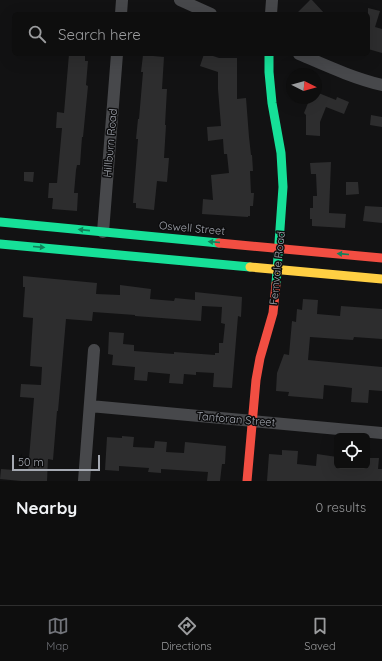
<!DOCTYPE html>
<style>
body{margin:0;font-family:Quicksand,sans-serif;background:#171717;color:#f1f3f6}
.controls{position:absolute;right:12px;bottom:12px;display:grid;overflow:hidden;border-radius:6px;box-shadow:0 4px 16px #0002}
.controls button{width:36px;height:36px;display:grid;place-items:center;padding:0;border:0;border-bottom:1px solid #2e2e2e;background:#0e0e0e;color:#f1f3f6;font:20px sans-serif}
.compass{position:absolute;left:286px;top:68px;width:36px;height:36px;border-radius:50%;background:#0e0e0e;box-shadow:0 4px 16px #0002;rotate:95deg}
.scale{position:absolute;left:12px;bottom:10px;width:88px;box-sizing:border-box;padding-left:4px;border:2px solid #a5a9b2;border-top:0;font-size:11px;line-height:14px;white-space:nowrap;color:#a5a9b2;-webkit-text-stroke:3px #0d0d0e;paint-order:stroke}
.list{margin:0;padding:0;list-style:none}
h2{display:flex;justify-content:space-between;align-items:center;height:52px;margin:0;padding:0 16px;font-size:17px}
h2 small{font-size:13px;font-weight:400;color:#9b9c9e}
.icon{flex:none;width:22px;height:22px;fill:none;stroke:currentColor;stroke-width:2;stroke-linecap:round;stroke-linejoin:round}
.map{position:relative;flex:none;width:382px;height:481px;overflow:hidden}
.search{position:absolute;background:#0e0e0e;box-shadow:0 4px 16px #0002;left:12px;right:12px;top:12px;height:44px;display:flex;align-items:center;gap:10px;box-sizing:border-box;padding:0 14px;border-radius:6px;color:#9b9c9e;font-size:15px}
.sheet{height:124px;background:#0e0e0e}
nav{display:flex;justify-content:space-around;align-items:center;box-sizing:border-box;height:56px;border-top:1px solid #2e2e2e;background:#0e0e0e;font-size:11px;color:#9b9c9e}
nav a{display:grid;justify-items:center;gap:2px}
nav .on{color:#72747a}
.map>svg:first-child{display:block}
.building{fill:#2d2d2e}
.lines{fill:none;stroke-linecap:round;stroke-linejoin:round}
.street{stroke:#47484b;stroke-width:12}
.fast{stroke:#16e098;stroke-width:9}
.slow{stroke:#ffcf43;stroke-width:9}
.jam{stroke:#f24e42;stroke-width:9}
.oneway{fill:#12815a}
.labels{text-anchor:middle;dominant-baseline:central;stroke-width:3;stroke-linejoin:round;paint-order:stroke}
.street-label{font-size:11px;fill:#a5a9b2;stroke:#0d0d0e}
</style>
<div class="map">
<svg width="382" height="481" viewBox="0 0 382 481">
<rect width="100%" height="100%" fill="#121213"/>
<!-- building -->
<path class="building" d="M310 0H312L325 14H296Z
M368 8 380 11 375 27 382 29V53L368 49Z
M69 54H85V61H88L86 85 88 86 83 137H82L80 165H77L76 170 74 193H78L77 211 52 209 53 198H48L49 183H57L62 128H56L57 112 64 113Z
M204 54H207L219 58H237V99L246 98 249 137 251 155H252L253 171H250L251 193H254L253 206H250V216H248V217L202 214 203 199 213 200 211 175 229 173 227 154H224L223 139 208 141 207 127 221 126 218 89V72L200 66Z
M143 55 164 57 162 89H167L165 125H166L164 158H169L167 182 157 181 154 210 136 208V203H133L138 139H136L138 119H139L143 72H141Z
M316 92 336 100 337 97 349 102 344 114 326 107 320 122V136L306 135V115L304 113 310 98H316Z
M371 115 382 117V127L370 125Z
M331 162 329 213 346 214 345 228 312 226V219H310V208H313V196H317L316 174H311L310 163Z
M24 172H34L33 182 24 181Z
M346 182H358L359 194 346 195Z
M365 206 382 207V223L363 221Z
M23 276 97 283 96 294 120 295V285L151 289 150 299 174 301 175 298 195 300V292L242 297 241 317 238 316 232 388 213 387 214 373 196 372V375L184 374 183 384 169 383 170 374 148 372 147 381 134 380 135 367 112 365 113 355 108 354 109 332 124 333 123 344 134 345V351L174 354V352L215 355V353H219V343H223L225 324 221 323 222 307 202 306 201 321 135 316V315L93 312 92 321 66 319 58 411H57L53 460 48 459 47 481H21L0 479 1 469 28 471 34 398 20 397 21 384 41 385 42 367 30 366 33 318 23 317 25 287H23Z
M303 299 318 300 317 314 340 316 341 306 382 309V339L354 337 353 340 310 337 308 360 382 367V391L369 390 368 403 351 402 352 388 344 387 324 385 323 399 288 396 289 392 276 391 277 373 284 354 289 355 292 321 296 322 297 309 302 310Z
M122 436 134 437 133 447 154 448 155 441 167 442 166 452 184 453 185 442 226 446 225 464H222L220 481H207L208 472 161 469V473L148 472 149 468 119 466V471L105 470 107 437 122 438Z
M282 450 298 451 297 464 316 466 317 454 337 457V466H367V458H379L378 469H382V481H267L269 454 282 455Z"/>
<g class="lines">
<!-- street -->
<path class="street" d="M180 0 211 14
M121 14 122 0
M271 14 272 0
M299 54C327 66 353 78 382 85
M103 232 117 54
M90 406 382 433
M84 481 94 350"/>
<!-- fast -->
<path class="fast" d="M269 54V72L272 103 281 153 283 187 276 284
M0 222 219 243
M0 244 250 267"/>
<!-- slow -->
<path class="slow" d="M250 267 382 279"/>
<!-- jam -->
<path class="jam" d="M219 243 382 258
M247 481 256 380 260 358 273 313 276 284"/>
</g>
<!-- one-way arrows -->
<defs><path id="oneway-solid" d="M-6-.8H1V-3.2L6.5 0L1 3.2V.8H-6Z"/></defs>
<g class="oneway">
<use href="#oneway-solid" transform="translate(84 230) rotate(-174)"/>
<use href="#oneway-solid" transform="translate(214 242) rotate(-175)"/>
<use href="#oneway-solid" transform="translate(39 247) rotate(5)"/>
<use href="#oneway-solid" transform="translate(343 254) rotate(-175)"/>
</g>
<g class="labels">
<!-- street labels -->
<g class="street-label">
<text transform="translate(110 143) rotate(-85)">Hillburn Road</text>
<text transform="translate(192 228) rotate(5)">Oswell Street</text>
<text transform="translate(277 268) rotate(-84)">Fernvale Road</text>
<text transform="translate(236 419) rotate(5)">Tanforan Street</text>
</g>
</g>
</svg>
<div class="controls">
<button><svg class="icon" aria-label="locate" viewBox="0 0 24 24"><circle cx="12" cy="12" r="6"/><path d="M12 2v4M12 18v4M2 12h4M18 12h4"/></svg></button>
</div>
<svg class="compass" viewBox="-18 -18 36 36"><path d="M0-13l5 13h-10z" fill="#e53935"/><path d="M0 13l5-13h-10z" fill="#9b9c9e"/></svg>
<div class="scale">50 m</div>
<div class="search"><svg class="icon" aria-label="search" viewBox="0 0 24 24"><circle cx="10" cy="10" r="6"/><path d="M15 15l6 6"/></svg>Search here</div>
</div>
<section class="sheet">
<h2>Nearby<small>0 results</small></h2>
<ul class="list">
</ul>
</section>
<nav>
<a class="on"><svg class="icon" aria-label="map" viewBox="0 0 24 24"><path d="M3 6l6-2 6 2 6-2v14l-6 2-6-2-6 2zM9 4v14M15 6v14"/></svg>Map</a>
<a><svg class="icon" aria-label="directions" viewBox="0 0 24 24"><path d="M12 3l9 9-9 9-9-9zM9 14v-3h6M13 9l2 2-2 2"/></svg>Directions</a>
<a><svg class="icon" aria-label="saved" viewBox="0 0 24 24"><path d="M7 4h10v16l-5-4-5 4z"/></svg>Saved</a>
</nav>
